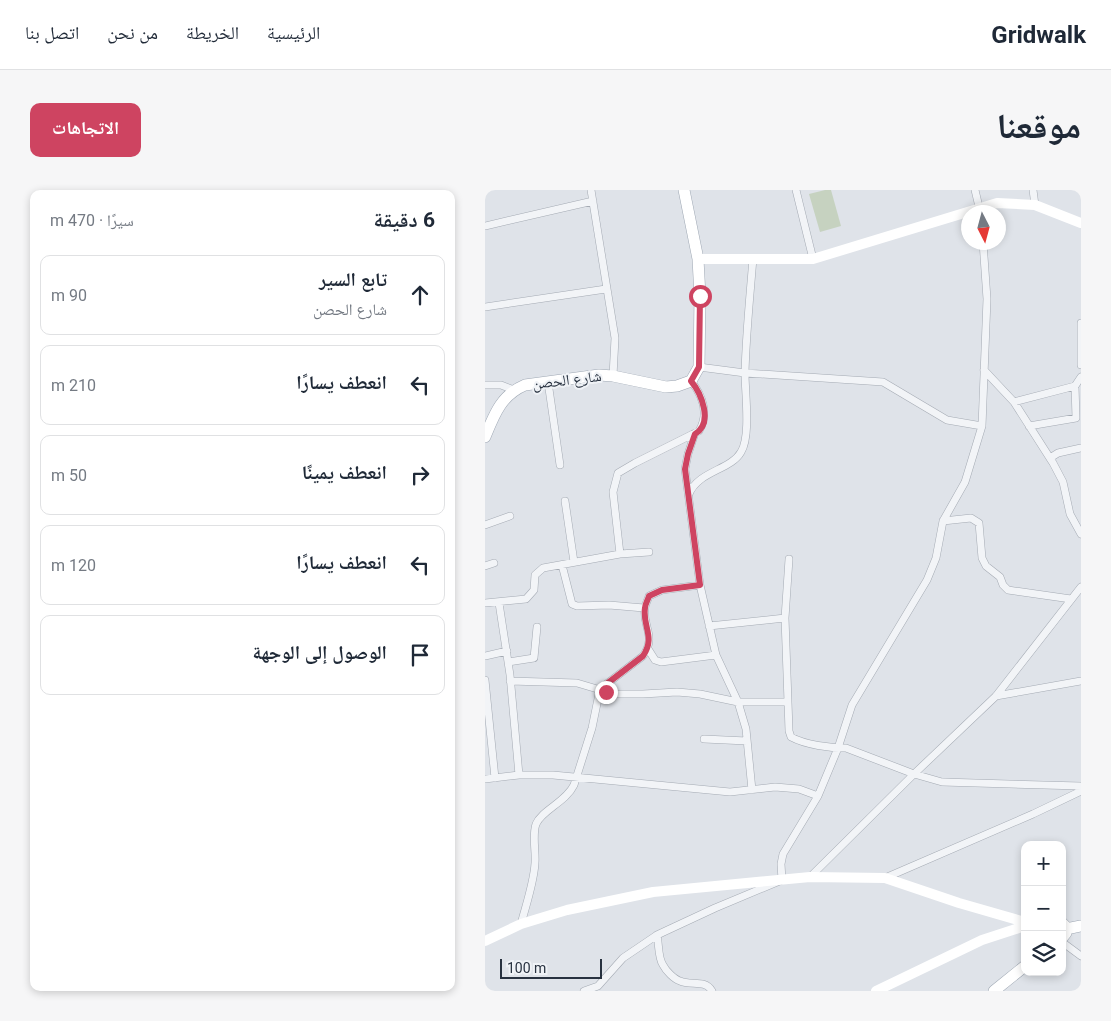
<!DOCTYPE html>
<html lang="ar">
<meta charset="utf-8">
<style>
body{margin:0;font-family:Roboto,"Noto Naskh Arabic",sans-serif;background:#f6f6f7;color:#1f2937;direction:rtl}
.controls{position:absolute;right:15px;bottom:15px;display:grid;overflow:hidden;border-radius:10px;box-shadow:0 2px 8px #0003}
.controls button{width:45px;height:45px;display:grid;place-items:center;padding:0;border:0;border-bottom:1px solid #e0e1e3;background:#fff;color:#1f2937;font:25px sans-serif}
.compass{position:absolute;left:476px;top:15px;width:45px;height:45px;border-radius:50%;background:#fff;box-shadow:0 2px 8px #0003;rotate:174deg}
.scale{position:absolute;left:15px;bottom:12px;width:102px;box-sizing:border-box;padding-left:5px;border:2px solid #283240;border-top:0;font-size:14px;line-height:18px;white-space:nowrap;color:#283240;-webkit-text-stroke:4px #eff2f6;paint-order:stroke}
.stop{position:absolute;width:15px;height:15px;margin:-11px;border:4px solid #ce4461;border-radius:50%;background:#fff}
.stop.end{background:#ce4461;border-color:#fff;box-shadow:0 1px 5px #0008}
.list{margin:0;padding:0;list-style:none}
h2{display:flex;justify-content:space-between;align-items:center;height:65px;margin:0;padding:0 20px;font-size:21px}
h2 small{font-size:16px;font-weight:400;color:#747a83}
.list li{display:grid;grid-template-columns:32px 1fr auto;gap:15px;align-items:center;box-sizing:border-box;height:80px;margin:0 10px 10px;padding:0 10px;border:1px solid #e0e1e3;border-radius:10px}
.list b{display:block;font-size:19px;white-space:nowrap}
.list p{margin:0;font-size:16px;white-space:nowrap;color:#747a83}
.list em{font-size:16px;font-style:normal;color:#747a83}
.icon{flex:none;width:28px;height:28px;fill:none;stroke:currentColor;stroke-width:2;stroke-linecap:round;stroke-linejoin:round}
.map{position:relative;flex:none;width:596px;height:801px;overflow:hidden;direction:ltr;border-radius:10px}
header{display:flex;align-items:center;gap:30px;box-sizing:border-box;height:70px;padding:0 25px;background:#fff;border-bottom:1px solid #e0e1e3}
header strong{font-size:24px}
nav{display:flex;gap:28px;margin-inline-start:auto;font-size:18px}
.intro{display:flex;align-items:center;justify-content:space-between;box-sizing:border-box;height:120px;padding:0 30px}
h1{margin:0;font-size:35px}
.button{padding:12px 22px;border-radius:10px;background:#ce4461;color:#fff;font-size:18px;font-weight:700}
main{display:flex;gap:30px;padding:0 30px}
aside{flex:1;background:#fff;border-radius:10px;box-shadow:0 2px 8px #0003}
.map>svg:first-child{display:block}
.green{fill:#c6d2c0}
.lines{fill:none;stroke-linecap:round;stroke-linejoin:round}
.street-casing{stroke:#a4aab3;stroke-width:8}
.primary-casing{stroke:#9fa8b4;stroke-width:12}
.street{stroke:#f2f4f7;stroke-width:7}
.secondary{stroke:#fff;stroke-width:10}
.primary{stroke:#fff;stroke-width:11}
.route{stroke:#ce4461;stroke-width:6}
.labels{text-anchor:middle;dominant-baseline:central;stroke-width:4;stroke-linejoin:round;paint-order:stroke}
.street-label{font-size:15px;fill:#283240;stroke:#eff2f6}
</style>
<header>
<strong>Gridwalk</strong>
<nav><a>الرئيسية</a><a>الخريطة</a><a>من نحن</a><a>اتصل بنا</a></nav>
</header>
<div class="intro"><h1>موقعنا</h1><a class="button">الاتجاهات</a></div>
<main>
<div class="map">
<svg width="596" height="801" viewBox="0 0 596 801">
<rect width="100%" height="100%" fill="#dfe3e9"/>
<!-- green -->
<path class="green" d="M340 0H346L356 36 335 42 324 4Z"/>
<g class="lines">
<!-- street casing -->
<g class="street-casing">
<path id="street" d="M106 0 130 148 128 186
M311 0 328 69
M490 0 495 21
M548 0 550 15
M0 36 108 11
M0 117 121 99
M596 133V175
M214 177 260 183 398 192 462 230 497 236
M499 180 529 212 568 273 578 292 585 324 596 344
M63 192 75 275
M0 195H16L29 200
M529 212 590 196 596 187
M544 236 591 228 590 196
M210 243 203 264 200 279 215 395 231 465 253 512 261 539 267 600
M565 268 573 263 596 258
M204 304C213 281 246 280 256 262 266 247 260 202 260 183 261 144 265 106 268 68
M80 311 89 372
M458 331 486 328 494 333 497 368 501 376 515 387 518 395 523 400 586 409
M0 335 25 326
M135 364 128 302 133 283 150 273 214 241C224 224 218 206 206 191
M304 369 300 428 303 512 304 541 306 547C321 555 345 558 361 558L429 584 457 592 596 596
M77 375 87 414 92 416 124 415 159 418
M0 376 9 373
M0 413 41 409 49 400 50 385 58 378 135 364 164 362
M14 413 25 485 34 585
M224 436 300 428
M163 459 170 470 176 472 231 465
M0 466 22 461
M23 472 49 468 52 437
M0 490 10 588
M25 491 92 493 129 504H158L192 502 215 504 253 512H303
M511 506 596 491
M219 549 262 551
M0 589 34 585H68L245 602 290 597 314 599 333 606
M325 687 429 584 511 506 596 397
M400 688 548 624 596 601
M36 734C41 715 49 692 50 673 51 661 47 646 51 634 57 620 81 612 89 595L107 538 115 499 158 466C172 446 157 436 160 418 160 414 163 410 164 406L177 400 215 395
M172 745C174 754 173 768 178 775 181 781 189 789 195 791 206 796 220 789 227 801
M577 752 596 766
M99 801 113 796 138 768 172 745 230 718 297 690 296 674 298 664 333 606 353 558 367 515 442 390 451 368 458 331 480 292 497 236 502 109 498 52"/>
</g>
<!-- primary casing -->
<g class="primary-casing">
<path id="primary" d="M0 247C9 225 16 205 40 195L114 185 128 186 181 197 192 196 206 191 214 177 215 106 213 69 199 0
M577 733 580 736 581 743 577 748
M581 739 596 736
M509 801 540 776"/>
</g>
<!-- street -->
<use href="#street" class="street"/>
<!-- secondary -->
<path class="secondary" d="M213 69H328L512 13 550 15 596 33
M0 751 36 734 82 720 168 702 325 687 400 688 474 713 540 732
M391 801 497 750 540 736"/>
<!-- primary -->
<use href="#primary" class="primary"/>
</g>
<g class="lines">
<!-- route -->
<path class="route" d="M121 502 115 499 158 466C171 447 157 436 160 418 160 414 163 410 164 406L177 400 215 395 200 279 203 264 210 244C229 233 216 203 206 191L214 177 215 106"/>
</g>
<g class="labels">
<!-- street labels -->
<g class="street-label">
<text transform="translate(82 190) rotate(-7)">شارع الحصن</text>
</g>
</g>
</svg>
<div class="controls">
<button>+</button>
<button>−</button>
<button><svg class="icon" aria-label="layers" viewBox="0 0 24 24"><path d="M12 4l9 5-9 5-9-5zM3 14l9 5 9-5"/></svg></button>
</div>
<svg class="compass" viewBox="-18 -18 36 36"><path d="M0-13l5 13h-10z" fill="#e53935"/><path d="M0 13l5-13h-10z" fill="#747a83"/></svg>
<div class="scale">100 m</div>
<div class="stop" style="left:215px;top:106px"></div>
<div class="stop end" style="left:121px;top:502px"></div>
</div>
<aside>
<h2>6 دقيقة<small>سيرًا · 470 m</small></h2>
<ul class="list">
<li><svg class="icon" aria-label="ahead" viewBox="0 0 24 24"><path d="M12 20V5M6 11l6-6 6 6"/></svg><div><b>تابع السير</b><p>شارع الحصن</p></div><em>90 m</em></li>
<li><svg class="icon" aria-label="left" viewBox="0 0 24 24"><path d="M17 20v-9H6M10 6l-5 5 5 5"/></svg><div><b>انعطف يسارًا</b></div><em>210 m</em></li>
<li><svg class="icon" aria-label="right" viewBox="0 0 24 24"><path d="M7 20v-9h11M14 6l5 5-5 5"/></svg><div><b>انعطف يمينًا</b></div><em>50 m</em></li>
<li><svg class="icon" aria-label="left" viewBox="0 0 24 24"><path d="M17 20v-9H6M10 6l-5 5 5 5"/></svg><div><b>انعطف يسارًا</b></div><em>120 m</em></li>
<li><svg class="icon" aria-label="arrive" viewBox="0 0 24 24"><path d="M6 21V4h12l-3 4 3 4H6"/></svg><div><b>الوصول إلى الوجهة</b></div></li>
</ul>
</aside>
</main>
